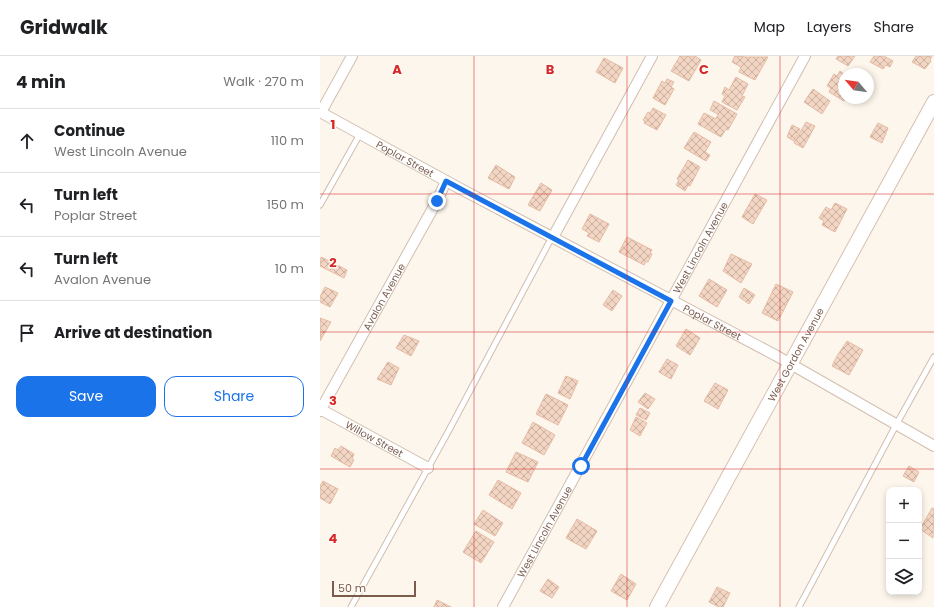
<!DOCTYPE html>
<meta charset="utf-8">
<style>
body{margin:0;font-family:Poppins,sans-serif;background:#f2f2f2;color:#202124}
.controls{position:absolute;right:12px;bottom:12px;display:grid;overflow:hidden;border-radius:8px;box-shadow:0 2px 6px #0003}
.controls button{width:36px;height:36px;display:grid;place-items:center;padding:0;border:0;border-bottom:1px solid #e0e0e0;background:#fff;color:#202124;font:20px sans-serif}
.compass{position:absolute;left:518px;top:12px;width:36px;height:36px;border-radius:50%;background:#fff;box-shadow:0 2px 6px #0003;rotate:299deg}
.scale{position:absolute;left:12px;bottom:10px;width:84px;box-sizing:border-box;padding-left:4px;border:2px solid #7a5c4d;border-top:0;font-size:11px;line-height:14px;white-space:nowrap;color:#7a5c4d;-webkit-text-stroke:3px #fffaf3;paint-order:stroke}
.stop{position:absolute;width:12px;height:12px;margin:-9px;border:3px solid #1a73e8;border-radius:50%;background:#fff}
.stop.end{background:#1a73e8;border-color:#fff;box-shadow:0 1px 4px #0008}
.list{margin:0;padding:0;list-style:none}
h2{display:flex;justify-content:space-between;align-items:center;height:52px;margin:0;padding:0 16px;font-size:17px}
h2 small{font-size:13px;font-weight:400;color:#757577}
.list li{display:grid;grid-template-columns:26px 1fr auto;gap:12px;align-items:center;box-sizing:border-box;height:64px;padding:0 16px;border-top:1px solid #e0e0e0}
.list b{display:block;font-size:15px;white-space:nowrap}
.list p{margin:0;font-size:13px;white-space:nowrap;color:#757577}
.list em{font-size:13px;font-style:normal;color:#757577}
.actions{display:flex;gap:8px;padding:12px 16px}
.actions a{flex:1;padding:9px 0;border:1px solid #1a73e8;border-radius:12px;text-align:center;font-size:14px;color:#1a73e8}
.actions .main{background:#1a73e8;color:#fff}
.icon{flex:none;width:22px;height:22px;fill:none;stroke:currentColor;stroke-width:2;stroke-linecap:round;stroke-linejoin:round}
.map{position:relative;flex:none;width:614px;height:551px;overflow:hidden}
header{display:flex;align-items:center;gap:24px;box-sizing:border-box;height:56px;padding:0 20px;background:#fff;border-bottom:1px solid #e0e0e0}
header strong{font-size:19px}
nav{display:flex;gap:22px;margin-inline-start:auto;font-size:14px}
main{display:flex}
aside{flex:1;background:#fff}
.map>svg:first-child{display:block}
.building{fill:url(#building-cross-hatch);stroke:#e6bba3}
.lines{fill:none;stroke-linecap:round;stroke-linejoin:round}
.lane-casing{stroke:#d1beb0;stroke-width:7}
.street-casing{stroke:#d1beb0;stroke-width:12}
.secondary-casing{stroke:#d6c0b0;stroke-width:16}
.lane{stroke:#fff;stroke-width:5}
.street{stroke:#fff;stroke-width:10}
.secondary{stroke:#fff;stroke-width:14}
.route{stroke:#1a73e8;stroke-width:5}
.grid{fill:none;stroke:#d62828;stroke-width:1;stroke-opacity:0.55}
.labels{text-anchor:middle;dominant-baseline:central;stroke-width:3;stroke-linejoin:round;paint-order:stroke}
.street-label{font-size:10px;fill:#7a5c4d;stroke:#fffaf3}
.grid-label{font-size:13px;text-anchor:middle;font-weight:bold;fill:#d62828;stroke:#fffaf3;stroke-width:3;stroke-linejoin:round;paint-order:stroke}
</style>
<header>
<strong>Gridwalk</strong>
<nav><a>Map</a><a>Layers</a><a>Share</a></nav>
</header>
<main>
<aside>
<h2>4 min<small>Walk · 270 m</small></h2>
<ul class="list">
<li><svg class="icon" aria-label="ahead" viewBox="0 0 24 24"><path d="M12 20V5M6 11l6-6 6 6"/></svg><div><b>Continue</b><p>West Lincoln Avenue</p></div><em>110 m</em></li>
<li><svg class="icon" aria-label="left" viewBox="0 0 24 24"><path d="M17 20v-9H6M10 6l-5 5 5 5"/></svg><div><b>Turn left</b><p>Poplar Street</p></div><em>150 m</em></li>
<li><svg class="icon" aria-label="left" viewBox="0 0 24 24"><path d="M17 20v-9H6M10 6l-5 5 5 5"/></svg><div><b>Turn left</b><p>Avalon Avenue</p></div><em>10 m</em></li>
<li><svg class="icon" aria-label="arrive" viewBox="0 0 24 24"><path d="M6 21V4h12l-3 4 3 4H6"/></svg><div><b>Arrive at destination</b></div></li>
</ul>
<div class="actions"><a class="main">Save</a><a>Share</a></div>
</aside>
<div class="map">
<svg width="614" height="551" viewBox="0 0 614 551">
<defs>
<pattern id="building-cross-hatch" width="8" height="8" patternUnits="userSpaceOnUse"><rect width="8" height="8" fill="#f3d5c3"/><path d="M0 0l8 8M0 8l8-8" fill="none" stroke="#cab0a1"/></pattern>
</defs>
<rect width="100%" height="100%" fill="#fdf6ec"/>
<!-- building -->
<path class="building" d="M360 0H375L381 4 369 25 351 15Z
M415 0 426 1H448L435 24 419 16 421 11 412 6Z
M518 0H535L528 10 516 3Z
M554 0H564L573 5 570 11 566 9 563 13 550 6Z
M596 0H612L610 4 611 5 605 13 592 6Z
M284 2 303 12 295 27 276 16Z
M520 15 524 18V42H526L524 45 509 36 511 32 507 30 514 18 517 20Z
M416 21 428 28 422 40 425 41 417 54 402 46 405 40 402 38 405 31 409 34Z
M347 23 354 26 351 31 354 33 345 49 333 42 342 25 345 27Z
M493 33 510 45 502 58 484 46Z
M394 45 417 58 408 74 406 73 401 81 378 68 384 57 396 63 398 58 390 54Z
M333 52 346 59 337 74 324 67 325 65 323 64 328 56 330 57Z
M486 66 495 70 483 92 474 87Z
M558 67 568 72 562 87 550 81Z
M472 69 480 73 474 85 467 81Z
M374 76 391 86 385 96 390 99 386 105 364 92Z
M368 104 380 111 370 130 368 129 365 135 356 129 359 124 357 123Z
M176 109 195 121 189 133 168 122Z
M221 127 232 134 220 155 208 149Z
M435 138 447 144 433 168 422 161Z
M515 147 527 153 515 176 502 169 504 165 499 162 506 151 511 154Z
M270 158 289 168 279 186 267 180 269 177 262 173Z
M307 181 332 194 330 197 332 198 328 206 326 205 324 209 299 196Z
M411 198 432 208 421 227 403 215Z
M1 201 27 214 24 222 0 210Z
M389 223 407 234 397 251 379 240Z
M456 228 473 236 458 265 442 257Z
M5 231 18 237 10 251 0 246V241Z
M424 232 435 239 429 248 419 241Z
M293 234 302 240 292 255 283 249Z
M0 262 11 266 0 285Z
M366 273 380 282 370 299 356 290Z
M84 279 99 285 91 300 76 292Z
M527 285 543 294 529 319 512 310 517 300Z
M347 303 358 309 351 323 339 316Z
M68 306 79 312 71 329 57 323Z
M246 320 258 325 250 343 238 337Z
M395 327 408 334 398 353 384 345Z
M325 337 335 343 328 353 318 346Z
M226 338 248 349 238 369 216 358Z
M320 352 330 357 326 364 316 359Z
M316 361 327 367 320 380 310 374Z
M213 366 235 379 224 399 202 387Z
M21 390 34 398 32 403 34 404 30 411 11 400 15 392 18 394Z
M196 396 218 406 208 426 186 416Z
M589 410 599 416 594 426 583 420Z
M178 424 201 437 192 453 169 439Z
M3 425 18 433 10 448 0 442V430Z
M612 452 614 453 613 482 600 473Z
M163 454 183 467 175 480 154 468Z
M257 463 277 475 266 493 246 482Z
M156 475 174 486 161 507 143 496Z
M301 518 316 528 307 544 291 535Z
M228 523 239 531 232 542 220 535Z
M397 531 410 537 403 551H399L389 546Z
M117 544 131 551H114Z"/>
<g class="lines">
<!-- lane casing -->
<g class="lane-casing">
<path id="lane" d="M0 149 40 78
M31 551 128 376 232 181
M479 551 576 369 614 301"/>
</g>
<!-- street casing -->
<g class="street-casing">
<g id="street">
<path id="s1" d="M0 56 139 132 455 299 614 390"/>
<path d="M1 56 32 0"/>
<path d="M233 181 332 0"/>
<path id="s2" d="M0 353 108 412"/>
<path id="s3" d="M0 355 117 145 126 125"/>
<path id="s4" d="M183 551 485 0"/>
</g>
</g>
<!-- secondary casing -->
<g class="secondary-casing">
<g id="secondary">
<path id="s5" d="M337 551 614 46"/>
</g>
</g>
<!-- lane -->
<use href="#lane" class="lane"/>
<!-- street -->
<use href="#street" class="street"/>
<!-- secondary -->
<use href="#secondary" class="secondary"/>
</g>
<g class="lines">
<!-- route -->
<path class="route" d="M117 145 126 125 351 245 261 410"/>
</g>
<!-- grid -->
<path class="grid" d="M154 0V551M307 0V551M460 0V551M0 138H614M0 276H614M0 413H614"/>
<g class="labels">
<!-- street labels -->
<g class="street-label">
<text stroke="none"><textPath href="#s1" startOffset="97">Poplar Street</textPath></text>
<text stroke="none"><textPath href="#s4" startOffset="410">West Lincoln Avenue</textPath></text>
<text stroke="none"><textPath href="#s3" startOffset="131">Avalon Avenue</textPath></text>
<text stroke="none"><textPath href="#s1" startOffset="445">Poplar Street</textPath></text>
<text stroke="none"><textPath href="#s5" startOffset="288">West Gordon Avenue</textPath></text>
<text stroke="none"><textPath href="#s2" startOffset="62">Willow Street</textPath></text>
<text stroke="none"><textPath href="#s4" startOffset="86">West Lincoln Avenue</textPath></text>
</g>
</g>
<g class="grid-label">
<text x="77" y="18">A</text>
<text x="230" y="18">B</text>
<text x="384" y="18">C</text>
<text x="13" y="73">1</text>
<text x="13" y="211">2</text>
<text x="13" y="349">3</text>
<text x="13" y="487">4</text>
</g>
</svg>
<div class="controls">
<button>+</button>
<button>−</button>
<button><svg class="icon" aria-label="layers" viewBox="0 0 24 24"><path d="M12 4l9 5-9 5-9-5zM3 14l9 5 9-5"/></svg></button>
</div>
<svg class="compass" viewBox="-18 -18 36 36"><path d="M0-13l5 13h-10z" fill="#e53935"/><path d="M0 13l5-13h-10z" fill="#757577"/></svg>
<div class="scale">50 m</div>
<div class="stop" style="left:261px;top:410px"></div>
<div class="stop end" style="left:117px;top:145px"></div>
</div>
</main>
